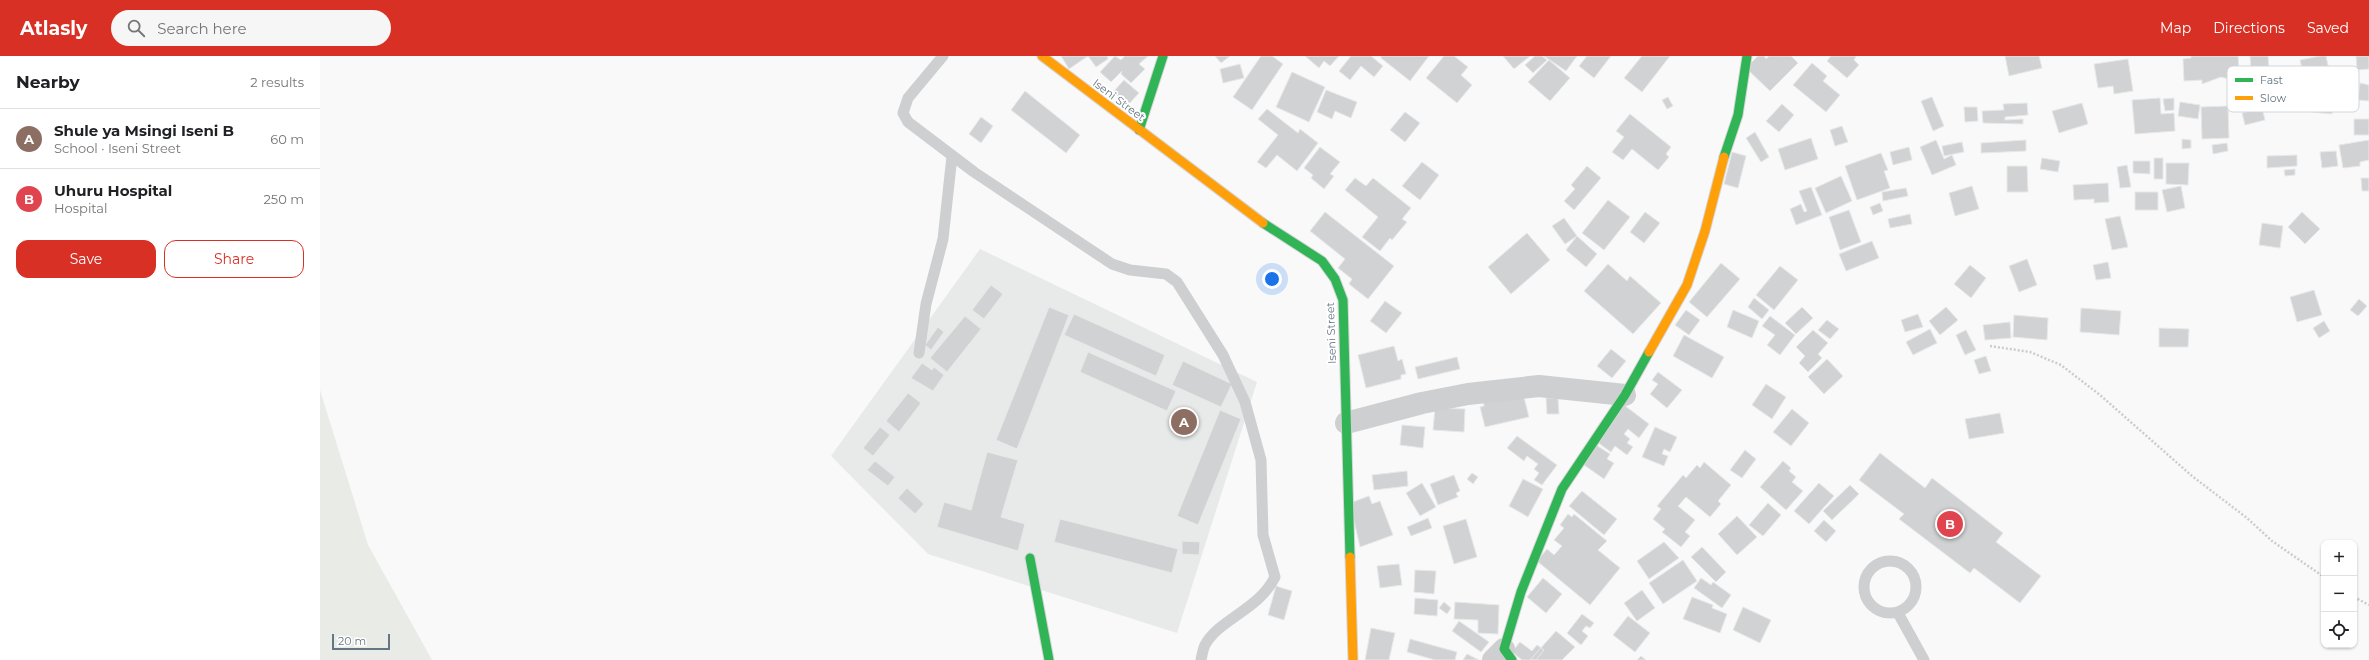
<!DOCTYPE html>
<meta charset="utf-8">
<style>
body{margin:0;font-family:Montserrat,sans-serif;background:#f6f6f6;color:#202124}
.controls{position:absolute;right:12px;bottom:12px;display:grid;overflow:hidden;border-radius:8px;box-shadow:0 1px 3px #0004}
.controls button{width:36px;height:36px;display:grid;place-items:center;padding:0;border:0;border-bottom:1px solid #e0e0e0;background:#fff;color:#202124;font:20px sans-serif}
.scale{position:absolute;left:12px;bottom:10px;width:58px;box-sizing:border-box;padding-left:4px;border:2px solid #657683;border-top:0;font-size:11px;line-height:14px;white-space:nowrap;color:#657683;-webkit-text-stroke:3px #fff;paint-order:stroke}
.you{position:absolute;left:952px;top:223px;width:14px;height:14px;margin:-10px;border:3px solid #fff;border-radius:50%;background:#1a73e8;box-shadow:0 0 0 6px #1a73e833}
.badge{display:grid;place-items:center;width:26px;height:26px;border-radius:50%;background:#d93025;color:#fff;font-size:13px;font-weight:700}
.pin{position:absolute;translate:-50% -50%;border:2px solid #fff;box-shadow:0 1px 4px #0006}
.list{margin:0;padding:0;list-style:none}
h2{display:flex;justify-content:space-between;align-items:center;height:52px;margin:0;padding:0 16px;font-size:17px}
h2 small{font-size:13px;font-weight:400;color:#757577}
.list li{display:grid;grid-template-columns:26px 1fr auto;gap:12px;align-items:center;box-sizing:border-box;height:60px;padding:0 16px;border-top:1px solid #e0e0e0}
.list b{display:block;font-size:15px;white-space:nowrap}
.list p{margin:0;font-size:13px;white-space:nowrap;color:#757577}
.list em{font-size:13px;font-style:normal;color:#757577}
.actions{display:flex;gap:8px;padding:12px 16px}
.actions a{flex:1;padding:9px 0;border:1px solid #d93025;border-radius:12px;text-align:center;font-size:14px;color:#d93025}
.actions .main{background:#d93025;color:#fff}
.icon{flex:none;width:22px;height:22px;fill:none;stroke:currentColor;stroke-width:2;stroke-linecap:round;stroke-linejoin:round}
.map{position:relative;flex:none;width:2049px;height:604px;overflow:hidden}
header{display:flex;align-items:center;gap:24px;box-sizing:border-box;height:56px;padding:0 20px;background:#d93025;color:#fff}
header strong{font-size:19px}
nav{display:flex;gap:22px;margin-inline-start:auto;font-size:14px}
.search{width:280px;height:36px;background:#f6f6f6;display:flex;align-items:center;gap:10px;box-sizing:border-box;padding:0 14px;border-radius:22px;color:#757577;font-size:15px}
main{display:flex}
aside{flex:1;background:#fff}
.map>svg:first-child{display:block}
.built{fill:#e8e9e9}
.green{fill:#e8ebe6}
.building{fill:#d0d2d3;stroke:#e8e8e8}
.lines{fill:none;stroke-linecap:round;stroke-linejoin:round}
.fast-casing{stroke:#d5d6d7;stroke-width:11}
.slow-casing{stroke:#d5d6d7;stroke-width:11}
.path{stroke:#cbcccd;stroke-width:2.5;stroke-dasharray:2 2;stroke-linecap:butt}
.lane{stroke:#cecfd0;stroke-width:11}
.street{stroke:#cecfd0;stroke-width:22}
.fast{stroke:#30b455;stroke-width:9}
.slow{stroke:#ff9f0a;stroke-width:9}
.labels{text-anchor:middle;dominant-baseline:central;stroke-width:4;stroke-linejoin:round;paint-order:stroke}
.street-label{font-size:11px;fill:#657683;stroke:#fff}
.key{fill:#fff;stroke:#d1d6da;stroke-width:1}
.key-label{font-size:11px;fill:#657683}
</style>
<header>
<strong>Atlasly</strong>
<div class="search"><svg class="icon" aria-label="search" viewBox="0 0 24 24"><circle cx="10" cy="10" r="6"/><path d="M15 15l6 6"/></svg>Search here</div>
<nav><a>Map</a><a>Directions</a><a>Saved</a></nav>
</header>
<main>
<aside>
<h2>Nearby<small>2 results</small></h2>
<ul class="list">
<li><span class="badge" style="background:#8d6e63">A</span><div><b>Shule ya Msingi Iseni B</b><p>School · Iseni Street</p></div><em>60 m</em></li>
<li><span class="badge" style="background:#e0444e">B</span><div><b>Uhuru Hospital</b><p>Hospital</p></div><em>250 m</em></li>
</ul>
<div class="actions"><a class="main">Save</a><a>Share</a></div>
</aside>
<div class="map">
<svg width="2049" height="604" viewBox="0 0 2049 604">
<rect width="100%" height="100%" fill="#f9f9f9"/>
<!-- built -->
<path class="built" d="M660 193 937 326 857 577 608 498 511 400Z"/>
<!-- green -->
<path class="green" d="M0 334 48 489 112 604H0Z"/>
<!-- building -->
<path class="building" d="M741 0H787L788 3 776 11 768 0 749 13Z
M795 0 801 4 805 0H828L819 8 825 13 811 27 801 18 802 15 791 26 780 16Z
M895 0H910L901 7Z
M941 0H952L963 8 932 54 913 41Z
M985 0H1019L1010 10 1004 5 999 12Z
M1031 0H1051L1063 10 1054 21 1041 10 1030 24 1019 15Z
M1061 0H1109L1090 25 1061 2Z
M1124 0H1134L1148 11 1141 19 1152 29 1137 47 1106 22Z
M1183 0H1210L1194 13Z
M1215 0H1222L1227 4 1213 17 1205 9Z
M1224 0H1257L1246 15Z
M1267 0H1291L1274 22 1259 10Z
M1322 0H1350L1322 36 1304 22Z
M1438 0H1444L1446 3 1449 0H1471L1478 7 1450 35 1426 12Z
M1511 0H1536L1534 4 1539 9 1527 22 1507 5Z
M1685 0H1719L1722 12 1689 20Z
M1871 0H1918L1920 26 1901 21 1882 28V24L1864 25 1863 3 1871 2Z
M1930 0H1948L1949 13 1931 14Z
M2000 0H2006L2012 28 1986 33 1980 4Z
M2036 0H2049V13L2037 14Z
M1808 3 1813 35 1794 38 1793 30 1778 32 1774 8Z
M1229 4 1250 22 1230 45 1208 26Z
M1492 7 1507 20 1503 25 1520 39 1506 56 1473 29Z
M920 8 924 22 903 27 900 13Z
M972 16 1005 31 989 66 956 51Z
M804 24 819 37 808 49 793 36Z
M2040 27 2049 29V45L2038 44Z
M1994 33 2014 35 2012 58 1992 56Z
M1006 34 1037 46 1031 62 1015 55 1012 63 997 56Z
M705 35 760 79 746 97 691 54Z
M1348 41 1353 50 1347 53 1342 44Z
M1612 41 1624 70 1613 75 1601 45Z
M1840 42 1841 58 1854 57 1855 75 1815 78 1812 44Z
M1854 42V54L1845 55 1843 43Z
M1860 46 1880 49 1878 63 1858 60Z
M1707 47 1708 59 1685 61V64L1703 63V68L1663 67 1662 55 1684 54 1683 48Z
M1762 47 1768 68 1739 77 1732 55Z
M1462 48 1474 59 1459 76 1446 65Z
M1908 50 1909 82 1882 83 1881 51Z
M1644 51H1657L1658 65 1645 66Z
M1942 52 1945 64 1925 69 1922 57Z
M947 53 978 77 980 73 998 87 977 115 957 99 946 112 937 106 958 79 938 63Z
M1085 56 1100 67 1085 86 1070 74Z
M1310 58 1351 91 1346 98 1349 101 1338 114 1312 93 1303 104 1292 96 1304 81 1296 75Z
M661 61 673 70 661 87 649 78Z
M2034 63H2049V79H2034Z
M1522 70 1528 86 1515 90 1510 74Z
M1435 76 1449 101 1441 106 1426 82Z
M1491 82 1498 103 1465 114 1458 93Z
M1862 83 1871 84V92L1862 93Z
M1616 84 1624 103 1632 99 1636 109 1612 119 1600 91Z
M1706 84V95L1661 97V87Z
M2049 84V104L2040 106V110L2023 112 2019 89Z
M1642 86 1644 96 1624 100 1622 90Z
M1907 87 1908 95 1893 98 1892 89Z
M1000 91 1020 106 1010 118 1014 120 1004 133 991 122 993 119 984 112Z
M1589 91 1592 104 1573 109 1570 96Z
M2016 95 2018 110 2002 112 2000 96Z
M1412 96 1426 100 1418 132 1404 128Z
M1561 97 1568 114 1564 115 1570 132 1537 144 1525 110Z
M1977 99V110L1947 112V100Z
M1722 102 1740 105 1738 116 1720 113Z
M1834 102H1843V123H1834Z
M1813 105H1830V118L1813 117Z
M1102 106 1119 119 1100 144 1082 130Z
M1846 107H1869L1868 129 1846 128Z
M1807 109 1811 131 1800 132 1797 111Z
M1267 110 1281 122 1254 154 1244 145 1255 133 1251 129Z
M1687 110H1707L1708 136H1687Z
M1975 113V119L1965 120 1964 114Z
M1521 120 1532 145 1506 157 1495 132Z
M1035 122 1046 130 1053 122 1091 152 1082 163 1087 166 1072 184 1070 182 1060 195 1042 181 1058 161 1025 134Z
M2041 122H2049V135H2042Z
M1788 127 1789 146 1774 147V143L1754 144 1753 129Z
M1652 130 1659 153 1635 160 1629 137Z
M1861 130 1865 152 1847 156 1842 134Z
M1491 131 1502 159 1476 169 1470 153 1481 148 1484 156 1487 155 1479 135Z
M1586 132 1588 140 1563 145 1562 136Z
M1815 136H1838V154H1815Z
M1288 144 1310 161 1284 194 1262 177Z
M1560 147 1563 155 1553 159 1550 151Z
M1529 154 1541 186 1520 194 1509 161Z
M1005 156 1074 210 1048 243 1029 228 1032 223 1018 212 1025 203 990 175Z
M1325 156 1340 167 1324 187 1310 176Z
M1982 156 2000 173 1985 188 1968 171Z
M1590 158 1592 168 1570 172 1568 163Z
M1800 160 1808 191 1792 194 1785 163Z
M1244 162 1257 180 1245 188 1232 170Z
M1942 167 1963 170 1960 192 1939 189Z
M1207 177 1230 204 1191 238 1168 211Z
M1257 180 1277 198 1266 211 1246 194Z
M1552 185 1559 202 1526 215 1519 198Z
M1707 203 1717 229 1699 236 1689 210Z
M1788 206 1791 222 1776 224 1773 209Z
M1401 207 1420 223 1387 261 1369 246Z
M1288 208 1307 225 1310 220 1341 247 1313 278 1264 235Z
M1650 209 1666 222 1651 242 1634 228Z
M1460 210 1478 224 1454 254 1436 239Z
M671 229 683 238 664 263 652 254Z
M1994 234 2002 259 1977 266 1970 241Z
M1434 242 1449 254 1442 263 1428 251Z
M2039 243 2047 250 2038 260 2030 254Z
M1065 245 1082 257 1066 277 1050 265Z
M729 251 749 259 697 393 676 384Z
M1482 251 1493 262 1476 278 1465 267Z
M1626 251 1638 264 1620 279 1609 265Z
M1761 252 1801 255 1799 279 1760 276Z
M1366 254 1380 264 1369 279 1355 269Z
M1413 254 1439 265 1432 282 1407 271Z
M754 258 845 299 836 320 744 279Z
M1598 258 1603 271 1585 276 1581 264Z
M1694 259 1728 262 1727 284 1693 281Z
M645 260 661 273 627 316 610 302Z
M1450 260 1475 279 1460 299 1447 289 1455 279 1442 270Z
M1507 264 1519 273 1510 283 1498 274Z
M2004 265 2010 275 1999 282 1993 272Z
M1690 266 1691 282 1665 284 1663 269Z
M618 271 624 276 611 294 605 289Z
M1839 272 1869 273 1868 291H1839Z
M1610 273 1617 287 1593 299 1586 286Z
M1493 274 1508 287 1498 298 1502 302 1488 316 1479 307 1485 300 1476 291Z
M1646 274 1656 294 1645 299 1636 279Z
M1364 279 1404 301 1392 322 1353 300Z
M1074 290 1078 305 1082 303 1086 318 1081 319V323L1046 332 1038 299Z
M1291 293 1306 305 1292 322 1277 310Z
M768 296 856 335 847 355 760 316Z
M1666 300 1671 315 1659 318 1654 304Z
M1137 301 1140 313 1098 323 1095 311Z
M1507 303 1523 320 1504 338 1488 321Z
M863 305 912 328 901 351 852 329Z
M602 307 612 314 614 311 624 319 613 335 591 322Z
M1338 316 1362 334 1347 352 1330 338 1338 328 1332 324Z
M1446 328 1466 341 1452 363 1432 349Z
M588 337 601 347 579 376 566 365Z
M1204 341 1209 361 1165 371 1160 351 1164 350 1163 344Z
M1226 342H1238L1239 358H1227Z
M1304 349 1329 368 1319 382 1308 373 1304 378 1310 383 1307 387 1313 391 1307 399 1295 390 1291 396 1277 386Z
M1115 352 1145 353 1144 376 1113 374Z
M1472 353 1489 367 1471 390 1453 376Z
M900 354 921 363 878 469 857 460Z
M1680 357 1684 377 1649 383 1645 363Z
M1082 369 1105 371 1103 392 1080 389Z
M560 371 570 379 553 400 543 392Z
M1335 371 1357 381 1350 396 1344 393 1342 398 1348 400 1344 410 1322 401Z
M1197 380 1237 409 1222 429 1214 424 1219 417 1214 413 1218 408 1207 400 1204 405 1187 392Z
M1276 389 1290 398 1287 403 1294 407 1284 423 1264 409Z
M1425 394 1436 403 1422 422 1410 414Z
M667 396 698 404 681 461 705 468 698 495 617 471 624 446 651 454Z
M1560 397 1605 432 1612 422 1683 477 1676 486 1721 520 1700 547 1654 512 1650 517 1579 463 1584 458 1539 424Z
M555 405 575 421 568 430 547 414Z
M1463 405 1471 412 1469 415 1476 421 1472 426 1483 435 1466 454 1440 431Z
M1384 406 1411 429 1398 445 1401 448 1390 461 1366 441 1358 450 1375 464 1365 476 1370 480 1361 491 1342 476 1345 473 1333 463 1341 453 1337 450 1363 419 1366 422 1377 409 1380 412Z
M1087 415 1088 430 1054 434 1052 419Z
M1152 417 1158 421 1153 428 1147 423Z
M1134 419 1140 435 1136 437 1138 441 1118 449 1110 428Z
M1203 423 1223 433 1208 461 1189 450Z
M1102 427 1116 451 1100 460 1086 437Z
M1499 427 1514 440 1489 468 1474 455Z
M1530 429 1539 438 1512 464 1503 455Z
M587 432 604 448 595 458 578 442Z
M1262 435 1297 463 1284 479 1249 450Z
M1049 440 1052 448 1060 445 1073 479 1040 491 1030 447Z
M1448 447 1461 459 1443 480 1429 469Z
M1248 458 1252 461 1254 458 1287 485 1278 494 1300 512 1270 549 1217 505 1227 493 1234 499 1242 490 1234 484 1244 472 1240 469Z
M1417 460 1437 481 1417 499 1398 478Z
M1108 462 1112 472 1091 480 1087 471Z
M740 463 858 493 852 517 734 486Z
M1146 463 1157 501 1134 508 1123 470Z
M1504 464 1516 475 1506 486 1494 475Z
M862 485 880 486 879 499 862 498Z
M1344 486 1359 502 1329 523 1317 505Z
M1382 491 1406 516 1396 526 1371 501Z
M1363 504 1377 525 1343 548 1329 527Z
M1079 508 1082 529 1060 532 1057 510Z
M1095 514 1116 515 1114 538 1094 536Z
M1223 522 1242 538 1226 557 1207 541Z
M1381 522 1391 529 1393 526 1411 539 1402 552 1374 532Z
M956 530 972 535 964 564 948 559Z
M1322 534 1335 552 1317 565 1304 547Z
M1372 541 1393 549 1392 552 1407 558 1400 577 1363 563Z
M1095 542 1118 544 1117 560 1094 558Z
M1124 546 1131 552 1127 558 1119 552Z
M1135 546 1179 549 1178 578 1158 577V564L1134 563Z
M1423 551 1451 564 1440 587 1413 574Z
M1262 558 1274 567 1270 572 1266 570 1262 575 1268 580 1261 589 1247 577Z
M1308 560 1330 577 1315 596 1293 579Z
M1139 565 1169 586 1161 596 1132 575Z
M1051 572 1075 577 1069 604H1045Z
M1236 575 1255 591 1242 604H1210Z
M1090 583 1137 596 1135 604H1115L1087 596Z
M1200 586 1212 595 1217 589 1224 594 1216 604H1202L1192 596Z
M1147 598 1159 604H1143Z
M1321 600 1326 604H1317Z"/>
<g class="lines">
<!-- fast casing -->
<g class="fast-casing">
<path id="fast" d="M819 74 843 0
M1404 101 1418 59 1427 0
M943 167 1002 205 1015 223 1023 244 1030 501
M710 502 729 604
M1192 604 1184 593 1201 536 1242 433 1305 339 1329 296"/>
</g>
<!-- slow casing -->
<g class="slow-casing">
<path id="slow" d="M722 0 943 167
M1329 296 1367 229 1385 175 1404 101
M1030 501 1033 604"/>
</g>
<!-- path -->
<path class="path" d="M1670 290 1710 296 1741 309 1780 339 1872 420 1927 462 1952 485 2004 521
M2034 541 2049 549"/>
<!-- lane -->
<path class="lane" d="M623 0 588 42 583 57 588 66 654 116 792 208 810 214 846 218 857 226 903 299 925 346 941 404 943 479 955 521C939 554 899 563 885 589 883 593 882 599 881 604
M599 297 606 248 623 183 632 100
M1544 531a26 26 0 1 1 52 0a26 26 0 1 1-52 0Z
M1578 557 1604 604"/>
<!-- street -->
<path class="street" d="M1026 367 1102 347 1148 338 1219 330 1305 339
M1173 604 1184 593"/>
<!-- fast -->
<use href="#fast" class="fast"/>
<!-- slow -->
<use href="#slow" class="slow"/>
</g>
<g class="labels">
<!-- street labels -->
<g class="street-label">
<text transform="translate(799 44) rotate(37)">Iseni Street</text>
<text transform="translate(1011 277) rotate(-92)">Iseni Street</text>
</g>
</g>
<!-- legend -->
<rect x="1907" y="10" width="132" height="46" rx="6" class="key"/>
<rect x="1915" y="22" width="18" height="4" fill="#30b455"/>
<rect x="1915" y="40" width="18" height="4" fill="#ff9f0a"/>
<g class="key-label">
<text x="1940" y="28">Fast</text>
<text x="1940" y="46">Slow</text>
</g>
</svg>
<div class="controls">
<button>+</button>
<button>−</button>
<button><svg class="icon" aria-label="locate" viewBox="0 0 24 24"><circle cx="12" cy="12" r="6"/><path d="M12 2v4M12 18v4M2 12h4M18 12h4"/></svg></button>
</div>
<div class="scale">20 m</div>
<div class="you"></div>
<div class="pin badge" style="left:864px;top:366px;background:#8d6e63">A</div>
<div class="pin badge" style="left:1630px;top:468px;background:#e0444e">B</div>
</div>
</main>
